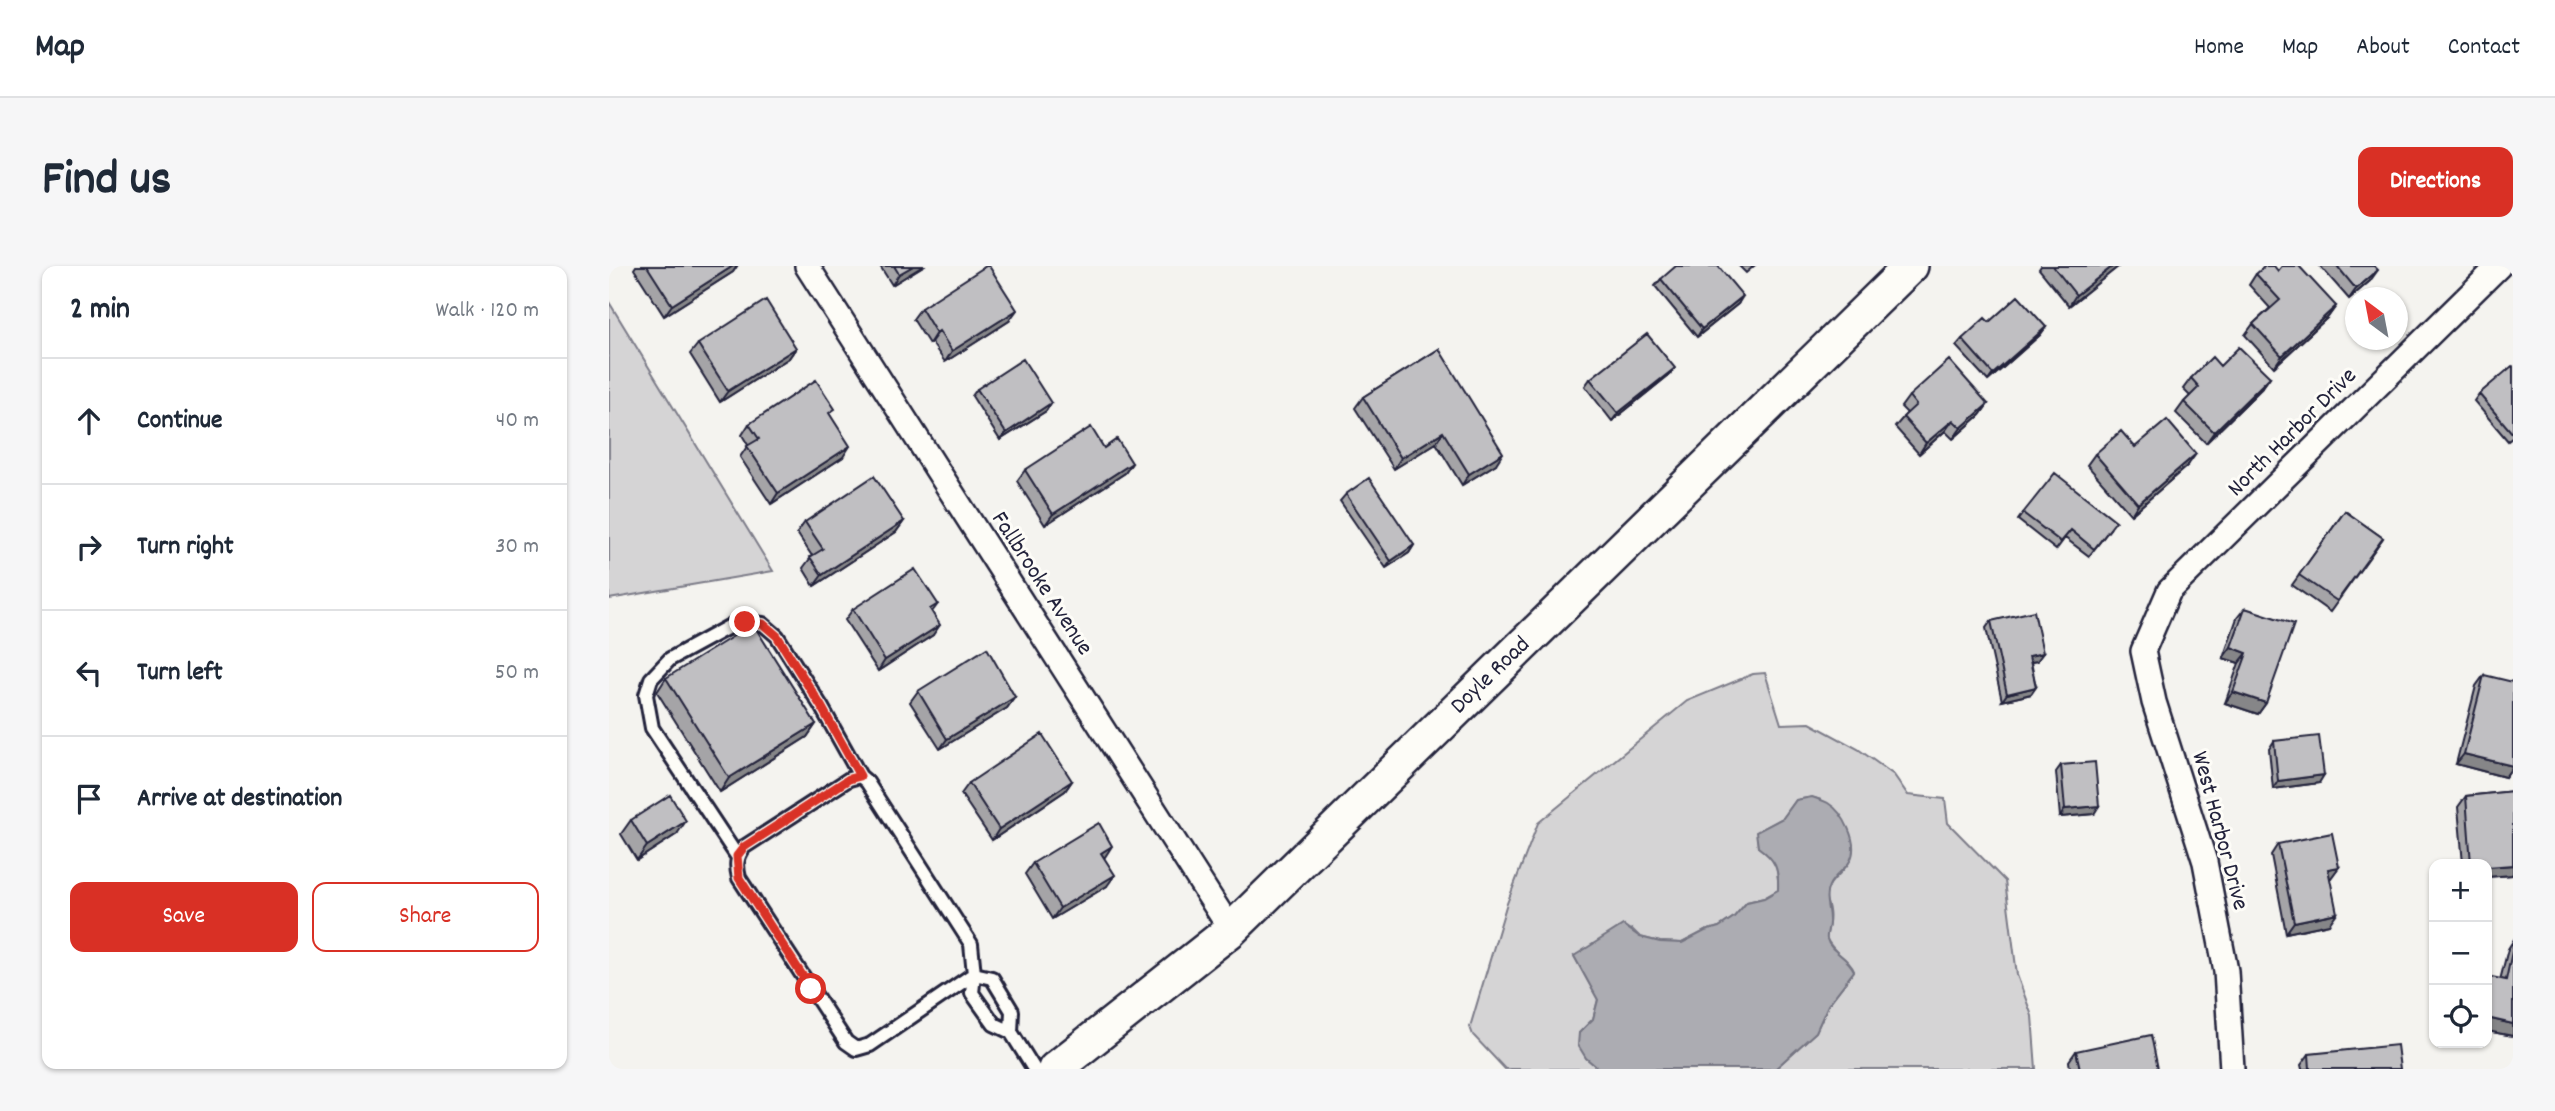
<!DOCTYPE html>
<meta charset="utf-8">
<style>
body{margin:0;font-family:Dekko,sans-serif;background:#f6f6f7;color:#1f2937}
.controls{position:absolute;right:21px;bottom:21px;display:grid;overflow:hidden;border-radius:14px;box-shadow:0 2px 5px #0004}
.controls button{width:63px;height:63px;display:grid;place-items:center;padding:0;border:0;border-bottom:2px solid #e0e1e3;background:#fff;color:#1f2937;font:35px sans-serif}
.compass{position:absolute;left:1736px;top:21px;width:63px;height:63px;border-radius:50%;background:#fff;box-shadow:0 2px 5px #0004;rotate:328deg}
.stop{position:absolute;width:21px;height:21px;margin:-16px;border:5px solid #d93025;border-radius:50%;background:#fff}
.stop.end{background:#d93025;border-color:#fff;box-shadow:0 2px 7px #0008}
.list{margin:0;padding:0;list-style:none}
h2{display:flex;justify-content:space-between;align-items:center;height:91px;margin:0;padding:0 28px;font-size:30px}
h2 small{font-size:23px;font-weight:400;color:#747a83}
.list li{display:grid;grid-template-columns:46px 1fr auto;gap:21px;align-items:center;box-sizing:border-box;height:126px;padding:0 28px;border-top:2px solid #e0e1e3}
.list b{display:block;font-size:26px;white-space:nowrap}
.list em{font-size:23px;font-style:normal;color:#747a83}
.actions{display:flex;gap:14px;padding:21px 28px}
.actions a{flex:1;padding:16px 0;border:2px solid #d93025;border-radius:14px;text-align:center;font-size:24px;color:#d93025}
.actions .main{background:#d93025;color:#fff}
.icon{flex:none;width:38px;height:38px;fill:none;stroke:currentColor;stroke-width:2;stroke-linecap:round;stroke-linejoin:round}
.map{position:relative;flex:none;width:1904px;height:803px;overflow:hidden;border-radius:14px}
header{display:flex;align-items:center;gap:42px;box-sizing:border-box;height:98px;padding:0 35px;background:#fff;border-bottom:2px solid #e0e1e3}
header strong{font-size:33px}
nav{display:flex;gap:38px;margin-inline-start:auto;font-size:24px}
.intro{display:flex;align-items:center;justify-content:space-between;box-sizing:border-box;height:168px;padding:0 42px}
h1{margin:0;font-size:49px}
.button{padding:18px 32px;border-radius:14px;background:#d93025;color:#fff;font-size:24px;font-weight:700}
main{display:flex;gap:42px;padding:0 42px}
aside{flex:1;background:#fff;border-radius:14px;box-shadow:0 2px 5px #0004}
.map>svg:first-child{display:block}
.green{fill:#d5d4d5;stroke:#7c7b88;stroke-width:2}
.water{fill:#acacb2;stroke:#757582;stroke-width:2}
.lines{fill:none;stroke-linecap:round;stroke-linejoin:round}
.service-casing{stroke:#22223b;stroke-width:18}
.minor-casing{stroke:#22223b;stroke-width:28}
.secondary-casing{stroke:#22223b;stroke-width:38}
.service{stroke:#fdfcf7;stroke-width:12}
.minor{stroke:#fdfcf7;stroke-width:23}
.secondary{stroke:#fdfcf7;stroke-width:33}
.wall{fill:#a5a4a7;stroke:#22223b;stroke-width:2}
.shaded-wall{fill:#868688;stroke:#22223b;stroke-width:2}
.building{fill:#c0bfc2;stroke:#22223b;stroke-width:2}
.route{stroke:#d93025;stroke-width:9}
.labels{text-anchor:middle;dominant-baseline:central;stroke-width:6;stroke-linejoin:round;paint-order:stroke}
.street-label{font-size:24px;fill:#22223b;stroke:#fdfcf7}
</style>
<header>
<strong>Map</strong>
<nav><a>Home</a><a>Map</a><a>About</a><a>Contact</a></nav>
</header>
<div class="intro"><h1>Find us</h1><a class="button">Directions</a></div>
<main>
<aside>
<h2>2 min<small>Walk · 120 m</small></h2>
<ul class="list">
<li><svg class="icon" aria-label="ahead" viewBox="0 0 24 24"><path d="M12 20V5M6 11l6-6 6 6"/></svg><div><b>Continue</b></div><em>40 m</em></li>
<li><svg class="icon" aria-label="right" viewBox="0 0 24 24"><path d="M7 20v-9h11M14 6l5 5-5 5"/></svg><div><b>Turn right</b></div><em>30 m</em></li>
<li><svg class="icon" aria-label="left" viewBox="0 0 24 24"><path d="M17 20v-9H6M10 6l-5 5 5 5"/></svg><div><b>Turn left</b></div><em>50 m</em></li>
<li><svg class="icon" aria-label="arrive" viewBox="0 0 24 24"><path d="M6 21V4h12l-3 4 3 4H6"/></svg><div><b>Arrive at destination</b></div></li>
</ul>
<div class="actions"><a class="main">Save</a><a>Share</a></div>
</aside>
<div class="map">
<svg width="1904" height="803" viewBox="0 0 1904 803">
<rect width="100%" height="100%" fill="#f4f3ef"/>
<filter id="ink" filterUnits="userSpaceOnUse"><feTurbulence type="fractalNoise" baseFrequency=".0143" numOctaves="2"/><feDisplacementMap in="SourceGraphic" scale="14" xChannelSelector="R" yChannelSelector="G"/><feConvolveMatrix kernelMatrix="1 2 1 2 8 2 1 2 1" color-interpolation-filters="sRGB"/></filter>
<g filter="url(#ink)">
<!-- green -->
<path class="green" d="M0 36 164 305 0 333Z
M1156 407 1172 458 1201 457 1249 483 1285 509 1299 529 1336 533 1339 557 1396 615 1408 709 1423 750 1427 803H1166L1207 766 1219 739 1245 705C1236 693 1224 685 1217 672 1219 663 1222 654 1220 645 1220 639 1216 635 1217 629 1219 613 1235 608 1241 594 1252 573 1226 533 1203 532 1198 531 1192 534 1187 534L1174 552 1148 566 1149 581C1167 594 1170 602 1169 624L1155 632 1138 636 1125 651 1110 661 1096 665 1073 677 1051 676 1031 671 1023 663 965 690 989 733 984 753 970 767 977 792 990 803H896L864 769 861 761 897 640 929 557 1078 435 1144 408Z"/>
<!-- water -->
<path class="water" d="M1203 531C1208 533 1214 534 1219 537 1234 546 1251 577 1241 595 1236 604 1224 610 1220 620 1214 633 1221 643 1220 657 1220 662 1217 668 1218 673 1221 686 1239 690 1245 705L1219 739 1207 766 1166 803H990L977 792 969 779 970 767 984 753 989 734 965 690 1014 659 1031 671 1051 676 1073 677 1096 665 1110 661 1125 651 1138 636 1155 632 1169 624C1170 603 1167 594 1149 581L1147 566 1174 552 1187 534Z"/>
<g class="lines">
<!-- service casing -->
<g class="service-casing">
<path id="service" d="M251 510 258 516 362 678 365 708 261 779 247 783 237 776 130 612C127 600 127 592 135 581L240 513Z
M128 590 43 462 37 429 42 413 61 393 125 358 136 356 154 358 168 370 212 440 251 510
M402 766 403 745 383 712 365 708 363 727 385 758 402 766 425 803"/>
</g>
<!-- minor casing -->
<g class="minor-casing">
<path id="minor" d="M198 0 622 664
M1623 803 1617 705 1596 596 1545 436 1534 385 1560 325 1890 0"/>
</g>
<!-- secondary casing -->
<g class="secondary-casing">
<path id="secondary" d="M446 803 622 664 1302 0"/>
</g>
<!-- service -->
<use href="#service" class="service"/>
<!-- minor -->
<use href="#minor" class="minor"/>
<!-- secondary -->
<use href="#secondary" class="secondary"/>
</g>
<!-- wall -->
<path class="wall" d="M27 0H128L124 6 55 50 25 3Z
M271 0H314L283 19Z
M1130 0H1145L1137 7Z
M1432 0H1510L1460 40 1430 3Z
M1711 0H1765L1761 15 1740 33Z
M1669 5 1727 40 1719 51 1665 101 1636 69 1644 58 1661 42 1640 19 1647 8Z
M1052 13 1129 38 1088 71 1046 20Z
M312 42 400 55 336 96 322 76 320 78 304 53Z
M1380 56 1437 61 1431 69 1379 115 1347 80 1353 73Z
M89 78 187 82 180 92 111 136 81 88Z
M830 83 887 198 853 219 827 177 785 203 746 142 754 131Z
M1611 100 1661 111 1653 122 1597 177 1567 147 1575 136 1581 130 1574 123 1582 112Z
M1904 101V171L1899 175 1865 135 1870 128Z
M1060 109 1003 155 976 120 981 113Z
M368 123 442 137 437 145 391 174 363 130Z
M1300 130 1379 138 1371 149 1344 173 1336 165 1310 188 1286 161 1298 147 1292 141Z
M221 149 234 191 162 238 131 191 139 179 133 169 140 158Z
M1526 181 1579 199 1522 249 1478 199 1486 188Z
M495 182 523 197 516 207 436 259 408 215 416 204Z
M737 228 805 279 800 287 777 302 731 235Z
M1736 245 1774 272 1721 346 1683 319Z
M1414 247 1501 263 1480 290 1456 272 1447 284 1409 254Z
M295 255 287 266 205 320 194 302 203 290 188 267 196 256Z
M329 338 323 346 324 369 269 405 236 354 244 343Z
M1636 342 1657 437 1649 448 1616 437 1630 397 1614 392 1628 352Z
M1382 355 1428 395 1422 396 1427 421 1422 428 1393 435 1377 362Z
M1875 409 1904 500 1896 511 1847 498 1867 420Z
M57 412 207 458 198 471 111 526 48 426Z
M309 425 406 431 398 442 331 483 301 436Z
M1665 475 1710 517 1664 523 1660 483Z
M1452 499 1485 548 1451 551 1447 506Z
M463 515 456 525 383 574 352 528 360 517Z
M1904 525V607L1903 609 1878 611V598H1854L1849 541 1857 530Z
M22 554 68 568 28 594 12 568Z
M1669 578 1730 601 1721 612 1720 658 1677 667 1662 589Z
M495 591 498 620 443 653 416 608 424 597 496 591Z
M1904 675V770L1878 765 1899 683Z
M1467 785 1549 803H1461L1460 795Z
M1700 788 1791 803H1693L1692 799Z"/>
<!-- shaded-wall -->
<path class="shaded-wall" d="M124 0H128L124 6 55 50 63 39Z
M304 0H314L283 19 290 8Z
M1504 0H1510L1460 40 1467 29Z
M1769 4 1761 15 1740 33 1747 23Z
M1134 30 1129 38 1088 71 1093 63Z
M1727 40 1719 51 1665 101 1673 90Z
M408 44 400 55 336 96 343 85Z
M1437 61 1431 69 1379 115 1384 108Z
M330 65 322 76 320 78 327 67Z
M187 82 180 92 111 136 119 125Z
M1066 102 1060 109 1003 155 1009 147Z
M1661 111 1653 122 1597 177 1605 166Z
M442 137 437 145 391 174 397 167Z
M1379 138 1371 149 1344 173 1352 162Z
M1344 154 1336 165 1310 188 1317 177Z
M834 166 827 177 785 203 792 192Z
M241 180 234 191 162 238 169 227Z
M894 187 887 198 853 219 860 208Z
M1587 188 1579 199 1522 249 1529 238Z
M523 197 516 207 436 259 444 248Z
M295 255 287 266 205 320 213 309Z
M805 279 800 287 777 302 782 295Z
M331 359 324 369 269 405 276 394Z
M1622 381 1638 387 1630 397 1614 392Z
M1434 387 1428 395 1415 397 1420 390Z
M1427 421 1422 428 1393 435 1398 428Z
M1624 426 1657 437 1649 448 1616 437Z
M406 431 398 442 331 483 338 473Z
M207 458 198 471 111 526 120 512Z
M1855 488 1904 500 1896 511 1847 498Z
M1715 509 1710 517 1664 523 1669 515Z
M463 515 456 525 383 574 390 563Z
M1490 540 1485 548 1451 551 1456 543Z
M77 555 68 568 28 594 38 580Z
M503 580 496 591 484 597 492 587Z
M1904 599V607L1903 609 1878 611V601Z
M1730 601 1722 612 1712 614 1719 603Z
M506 609 498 620 443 653 451 642Z
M1728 647 1720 658 1677 667 1685 656Z
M1878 752 1904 758V770L1878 765Z"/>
<!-- building -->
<path class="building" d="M38 0H124L63 39Z
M285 0H304L290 8Z
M377 0H380L408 44 343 85 330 65 327 67 312 42Z
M1067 0H1109L1134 30 1093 63 1052 13Z
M1444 0H1504L1467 29Z
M1656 0H1665L1669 5 1673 0H1690L1727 40 1673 90 1644 58 1671 34 1647 8Z
M1728 0H1765L1769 4 1747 23Z
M1409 30 1437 61 1384 108 1353 73 1376 52 1380 56Z
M157 34 187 82 119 125 89 78Z
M1038 68 1066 102 1009 147 981 113Z
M1630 81 1661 111 1605 166 1575 136 1590 121 1582 112 1603 91 1611 100Z
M830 83 894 187 860 208 834 166 792 192 754 131Z
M414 93 442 137 397 167 368 123Z
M1340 94 1379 138 1352 162 1344 154 1317 177 1294 151 1307 139 1300 130Z
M1903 100 1904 101V168L1870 128Z
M207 114 226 143 220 147 241 180 169 227 138 180 150 173 140 158Z
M1558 154 1587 188 1529 238 1486 188 1512 165 1526 181Z
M482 161 495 182 508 173 523 197 444 248 416 204Z
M1446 207 1507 255 1485 283 1462 264 1452 276 1414 247Z
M265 210 295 255 213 309 201 291 214 283 196 256Z
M760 212 805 279 782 295 737 228Z
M1736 245 1774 272 1728 335 1690 309Z
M306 303 329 338 321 343 331 359 276 394 244 343Z
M1636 342 1685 358 1657 437 1624 426 1638 387 1622 381Z
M1425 345 1434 387 1420 390 1427 421 1398 428 1382 355Z
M144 358 207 458 120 512 57 412Z
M378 382 406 431 338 473 309 425Z
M1875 409 1904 416V500L1855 488Z
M433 468 463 515 390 563 360 517Z
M1710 470 1715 509 1669 515 1665 475Z
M1486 496 1490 540 1456 543 1452 499Z
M1904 525V599L1878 601V598H1862L1857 530Z
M61 529 77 555 38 580 22 554Z
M490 557 503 580 492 587 506 609 451 642 424 597Z
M1723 567 1730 601 1719 603 1728 647 1685 656 1669 578Z
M1904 681V758L1878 752V710L1897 714Z
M1542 769 1549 803H1471L1467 785Z
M1788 779 1791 803H1701L1700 788Z"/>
</g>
<g class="lines" filter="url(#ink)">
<!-- route -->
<path class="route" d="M136 356 154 358 168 370 212 440 251 510 240 513 135 581 128 590 130 612 202 723"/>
</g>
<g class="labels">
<!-- street labels -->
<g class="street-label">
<text transform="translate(1684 167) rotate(-45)">North Harbor Drive</text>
<text transform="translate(432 318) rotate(57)">Fallbrooke Avenue</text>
<text transform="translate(882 410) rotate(-44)">Doyle Road</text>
<text transform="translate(1610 565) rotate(75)">West Harbor Drive</text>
</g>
</g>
</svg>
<div class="controls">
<button>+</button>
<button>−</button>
<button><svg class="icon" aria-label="locate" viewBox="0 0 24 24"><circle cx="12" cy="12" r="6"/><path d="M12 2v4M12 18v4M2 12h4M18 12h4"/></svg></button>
</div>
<svg class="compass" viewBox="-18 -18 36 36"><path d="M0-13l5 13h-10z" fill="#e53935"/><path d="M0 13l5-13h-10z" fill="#747a83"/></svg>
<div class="stop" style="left:202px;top:723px"></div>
<div class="stop end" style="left:136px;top:356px"></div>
</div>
</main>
